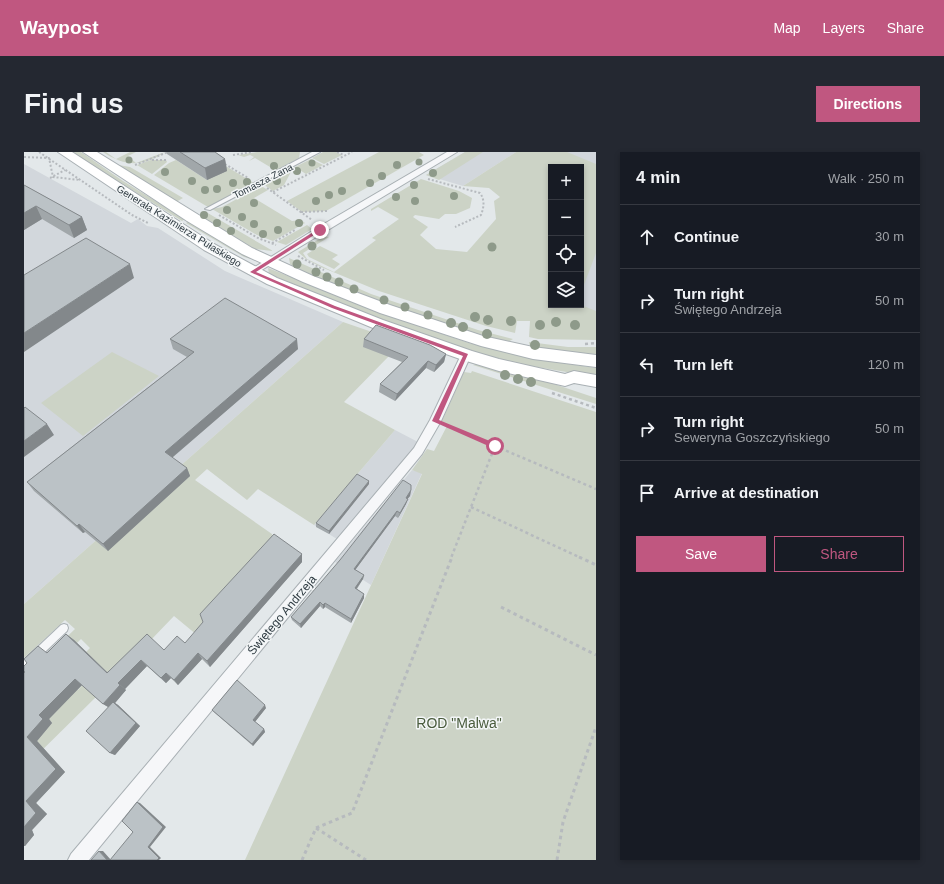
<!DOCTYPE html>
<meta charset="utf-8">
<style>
body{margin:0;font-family:Helvetica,sans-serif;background:#242831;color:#f1f3f6}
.controls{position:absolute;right:12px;top:12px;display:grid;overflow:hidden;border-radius:0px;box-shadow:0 2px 6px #0003}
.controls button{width:36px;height:36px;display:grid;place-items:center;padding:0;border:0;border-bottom:1px solid #363941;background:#171b24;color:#f1f3f6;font:20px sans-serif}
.stop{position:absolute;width:12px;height:12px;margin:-9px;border:3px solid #c05780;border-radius:50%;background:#fff}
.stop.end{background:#c05780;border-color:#fff;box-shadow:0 1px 4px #0008}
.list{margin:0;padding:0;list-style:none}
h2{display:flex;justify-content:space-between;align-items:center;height:52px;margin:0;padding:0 16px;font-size:17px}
h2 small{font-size:13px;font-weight:400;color:#9ea1a6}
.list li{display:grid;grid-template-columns:26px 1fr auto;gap:12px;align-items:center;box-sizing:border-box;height:64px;padding:0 16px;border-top:1px solid #363941}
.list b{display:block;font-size:15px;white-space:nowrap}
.list p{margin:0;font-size:13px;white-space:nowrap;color:#9ea1a6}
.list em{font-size:13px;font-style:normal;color:#9ea1a6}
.actions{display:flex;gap:8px;padding:12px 16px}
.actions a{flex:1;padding:9px 0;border:1px solid #c05780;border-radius:0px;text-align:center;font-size:14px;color:#c05780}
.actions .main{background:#c05780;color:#fff}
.icon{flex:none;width:22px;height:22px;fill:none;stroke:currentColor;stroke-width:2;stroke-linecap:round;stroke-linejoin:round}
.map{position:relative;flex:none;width:572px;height:708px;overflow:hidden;border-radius:0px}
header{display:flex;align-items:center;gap:24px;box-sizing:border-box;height:56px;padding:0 20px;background:#c05780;color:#fff}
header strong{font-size:19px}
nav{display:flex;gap:22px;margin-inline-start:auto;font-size:14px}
.intro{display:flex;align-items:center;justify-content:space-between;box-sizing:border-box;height:96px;padding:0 24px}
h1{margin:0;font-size:28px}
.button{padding:10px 18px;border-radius:0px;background:#c05780;color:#fff;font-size:14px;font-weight:700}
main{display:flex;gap:24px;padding:0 24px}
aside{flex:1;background:#171b24;border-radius:0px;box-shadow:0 2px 6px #0003}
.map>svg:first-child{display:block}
.built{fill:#d2d7dc}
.green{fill:#ccd3c6}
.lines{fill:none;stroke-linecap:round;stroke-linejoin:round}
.service-casing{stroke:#a9b0b4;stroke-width:2}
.pedestrian-casing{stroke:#a9b0b4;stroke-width:2}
.minor-casing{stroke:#a9b0b4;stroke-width:2}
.secondary-casing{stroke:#a9b0b4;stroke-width:2}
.path-far2{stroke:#b6babe;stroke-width:2;stroke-dasharray:2 2;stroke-linecap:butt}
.path-far1{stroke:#b6babe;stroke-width:2.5;stroke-dasharray:3 3;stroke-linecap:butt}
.path{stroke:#b6babe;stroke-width:3;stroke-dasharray:3.5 3.5;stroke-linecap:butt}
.service{fill:#f6f7f9;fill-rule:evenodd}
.pedestrian{fill:#f6f7f9;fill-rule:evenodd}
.minor{fill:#f6f7f9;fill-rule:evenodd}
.secondary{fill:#fff;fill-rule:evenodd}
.tree{fill:#8e9a8a}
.wall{fill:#a1a7aa}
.shaded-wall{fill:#83888b}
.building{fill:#bbc2c6;stroke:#83888b}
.route{fill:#c05780}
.labels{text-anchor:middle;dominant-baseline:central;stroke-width:3;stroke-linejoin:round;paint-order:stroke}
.far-street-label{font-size:10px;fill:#2d3940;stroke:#f3f6f7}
.street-label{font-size:12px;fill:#2d3940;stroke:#f3f6f7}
.near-park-label{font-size:14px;fill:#495b3c;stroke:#f3f6f7}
</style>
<header>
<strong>Waypost</strong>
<nav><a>Map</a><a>Layers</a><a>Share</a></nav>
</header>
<div class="intro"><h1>Find us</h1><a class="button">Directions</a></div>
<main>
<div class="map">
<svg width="572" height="708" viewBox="0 0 572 708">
<rect width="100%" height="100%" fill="#e3e8ea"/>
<!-- built -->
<path class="built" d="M441 0H492L439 34 402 23Z
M522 0H572V16Z
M0 12 107 71 114 67 123 74 134 76 201 119 319 170 0 452Z
M572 86V167L546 153H557V125Z
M371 278 394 290 386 301 313 387 290 373Z
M388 318 398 321 347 433 311 410Z"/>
<!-- green -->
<path class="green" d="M47 0H57L99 29 161 67 158 69Z
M79 0H82L92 7 106 0H112L104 4 112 11 141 0C118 15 102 15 79 0Z
M233 0H276L275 6 247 21H245L251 18 231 6 225 9 230 5 226 3 220 5 214 3Z
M299 0H312L318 3 300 12 288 6Z
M355 0H395L400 3 302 59 278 60 263 49Z
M441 0H459L415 28 402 23Z
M492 0H543L572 12V101L557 141V15H527V153H557L572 159V188L514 187 505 185 506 169H493L491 181 462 174 355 139 297 115 282 107 274 100 300 84 305 85 279 101 283 107 310 120 352 88 348 86 375 67 354 55 347 59V57L397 27 435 39 448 46 446 56 432 62H421L415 67 391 63 389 65 404 75 396 83 412 97 443 100 472 67 470 49 476 45 465 36 439 34Z
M287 7 299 13 282 22 271 15Z
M127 8H142L143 10 128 22 113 13Z
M152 8 183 28 200 13 230 31 184 55 130 23 145 11Z
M89 12 106 15 159 46 152 50Z
M269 16 260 33 249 39 239 32Z
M237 34 244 38 230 46 268 69 277 68 281 71 249 89 233 83 188 57 198 55Z
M182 60 249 99 231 97 175 64Z
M165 69 226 106 227 107 220 105 162 71Z
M283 73 288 77 262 93 253 90Z
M296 94 314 103 308 107 316 112 310 117 285 105 283 102Z
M265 106 347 142 454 178 489 187 484 190C411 172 340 145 271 116L266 112Z
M244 116 363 163 445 191 512 207 572 216V225L501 213 442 198 357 168 245 122Z
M319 170 351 181 365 204 320 250 371 278 290 373 234 337 223 348 183 317 171 328 248 382 251 392 196 502 150 464 73 544 0 616V600L28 571 24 567 51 536 54 538 62 529V500L66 496 57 487 53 491 25 502 51 477 41 468 0 506V452Z
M505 190 544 195H572V202L553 201 506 196Z
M88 200 135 224 59 284 17 251Z
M453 212 515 227 572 246V252L449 213Z
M448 219 572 260V708H221L398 322 388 318 403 297 410 299 423 274 417 271 440 220 447 221Z"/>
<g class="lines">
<!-- service casing -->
<g class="service-casing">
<path id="service" d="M40 472 43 473 44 476 43 479 3 517 0 518V508L37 473Z"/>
</g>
<!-- pedestrian casing -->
<g class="pedestrian-casing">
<path id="pedestrian" d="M288 0H296L186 58 181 57Z"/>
</g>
<!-- minor casing -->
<g class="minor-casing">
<path id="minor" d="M423 0H433L231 122H225L223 120 293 76Z
M442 199 447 203 417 269 398 302 65 708H44L47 702 390 296 406 268 437 203Z"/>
</g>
<!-- secondary casing -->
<g class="secondary-casing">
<path id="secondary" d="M34 0H48L190 92 253 126 359 168 448 199 475 207 541 222 550 219 572 223V235L550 231 541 234 475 219 436 207 349 176 243 132 180 98Z
M59 0H73L228 96 289 124 366 153 459 184 509 195 572 203V215L509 207 457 194 356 161 279 130 218 102 163 69Z"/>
</g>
<!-- path-far2 -->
<path class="path-far2" d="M15 0 108 63 124 71
M313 0 320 3
M209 3 228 0
M0 5 25 6 29 25 56 28
M128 8H143
M201 12 224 26
M111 13 144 0
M26 26 41 18
M404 27 456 41C461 48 460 55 457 63L431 75
M243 36 288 68
M249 40 328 0
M277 60 304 59
M195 63 234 86 252 93
M248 91 271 78
M274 104 300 118"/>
<!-- path-far1 -->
<path class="path-far1" d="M561 192 572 191
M528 241 572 256
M423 274 471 294 427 406
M471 294 572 337
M447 355 557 406"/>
<!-- path -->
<path class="path" d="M555 405 572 413
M477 455 572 503
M292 676 328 661 428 405
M278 708 292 676 342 708
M533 708 539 670 572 575"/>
<!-- service -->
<use href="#service" class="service"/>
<!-- pedestrian -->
<use href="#pedestrian" class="pedestrian"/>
<!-- minor -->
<use href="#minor" class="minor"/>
<!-- secondary -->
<use href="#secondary" class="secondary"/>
</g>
<!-- trees -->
<g class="tree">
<circle cx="105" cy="8" r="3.5"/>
<circle cx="395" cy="10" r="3.5"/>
<circle cx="288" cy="11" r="3.5"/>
<circle cx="373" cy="13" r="4"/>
<circle cx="250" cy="14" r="4"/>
<circle cx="273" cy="19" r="4"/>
<circle cx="141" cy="20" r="4"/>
<circle cx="409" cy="21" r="4"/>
<circle cx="358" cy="24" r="4"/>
<circle cx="168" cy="29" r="4"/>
<circle cx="253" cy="29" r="4"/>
<circle cx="223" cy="30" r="4"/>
<circle cx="209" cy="31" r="4"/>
<circle cx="346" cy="31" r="4"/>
<circle cx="390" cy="33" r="4"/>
<circle cx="193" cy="37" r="4"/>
<circle cx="181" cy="38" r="4"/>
<circle cx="318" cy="39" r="4"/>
<circle cx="305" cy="43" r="4"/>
<circle cx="430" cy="44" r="4"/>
<circle cx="372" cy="45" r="4"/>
<circle cx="292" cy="49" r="4"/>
<circle cx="391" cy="49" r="4"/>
<circle cx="230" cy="51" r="4"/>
<circle cx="203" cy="58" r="4"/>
<circle cx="180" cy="63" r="4"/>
<circle cx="218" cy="65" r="4"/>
<circle cx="193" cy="71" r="4"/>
<circle cx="275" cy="71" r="4"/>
<circle cx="230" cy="72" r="4"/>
<circle cx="254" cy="78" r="4"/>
<circle cx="207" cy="79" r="4"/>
<circle cx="239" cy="82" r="4"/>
<circle cx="288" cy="94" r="4.5"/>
<circle cx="468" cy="95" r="4.5"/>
<circle cx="273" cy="112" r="4.5"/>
<circle cx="292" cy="120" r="4.5"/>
<circle cx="303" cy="125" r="4.5"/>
<circle cx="315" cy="130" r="4.5"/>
<circle cx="330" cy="137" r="4.5"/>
<circle cx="360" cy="148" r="4.5"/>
<circle cx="381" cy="155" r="4.5"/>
<circle cx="404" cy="163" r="4.5"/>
<circle cx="451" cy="165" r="5"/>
<circle cx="464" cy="168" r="5"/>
<circle cx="487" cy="169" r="5"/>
<circle cx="532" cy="170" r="5"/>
<circle cx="427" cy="171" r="5"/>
<circle cx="516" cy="173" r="5"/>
<circle cx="551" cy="173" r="5"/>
<circle cx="439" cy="175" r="5"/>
<circle cx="463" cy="182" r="5"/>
<circle cx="511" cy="193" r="5"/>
<circle cx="481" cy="223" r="5"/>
<circle cx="494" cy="227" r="5"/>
<circle cx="507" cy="230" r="5"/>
</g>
<!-- wall -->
<path class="wall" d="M142 0H191L201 7 203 19 183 28 143 2Z
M0 33 58 65 63 78 50 86 18 67 0 78Z
M146 187 274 197 148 306 163 316 166 324 84 399 61 380 59 381 10 339 3 330 163 205 149 197Z
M340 187 422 202 420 210 410 220 402 216 371 249 355 240 356 232 378 210 339 195Z
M345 332 305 382 292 375V371Z
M387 338 386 344 383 347 382 352 374 366 371 364 331 418 340 423 339 427 333 437 340 442V446L327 471 301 455 299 457 296 454 277 476 268 468 267 465Z
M278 402V410L186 515 178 507 154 533 147 526 142 531 123 514 101 537 102 538 91 551 94 553 116 574 91 603 86 601 84 555 79 552 58 533 25 567 28 571 13 589 41 620 12 651 23 662 8 678 10 683 1 694H0V521L1 520 3 511 23 500 42 482 50 488 83 520 140 498 161 491Z
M242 556 231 570 240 577 241 580 229 594 191 561 188 558Z"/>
<!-- shaded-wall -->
<path class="shaded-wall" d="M201 7 203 19 183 28 181 16Z
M12 54 18 67 0 78V61Z
M58 65 63 78 50 86 45 73Z
M106 112 110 126 0 200V181Z
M273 187 274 197 144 309 141 300Z
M422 202 420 210 410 220 412 213Z
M404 209 402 216 371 249 373 242Z
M23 272 30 283 0 305V289Z
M163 316 166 324 84 399 79 392Z
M345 329V332L305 382V379Z
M387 338 386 344 380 351 382 346Z
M384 347 382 352 374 366 376 361Z
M373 359 371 364 329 421 330 417Z
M55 372 61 380 59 381 53 374Z
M278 402V410L186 515 183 509Z
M340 423 339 427 330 440 331 436Z
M340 442V446L327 471V467Z
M296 450V454L277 476 276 472Z
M301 451V455L299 457V453Z
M42 482 50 488 89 526 83 521Z
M174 501 178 507 154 533 150 528Z
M117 508 123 514 101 537 94 531Z
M142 521 147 526 142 531 137 526Z
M51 527 59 532 25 567 28 571 13 589 41 620 12 651 23 662 8 678 10 683 1 694H0V675L2 649 3 585 15 563Z
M96 533 102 538 91 551 94 553 116 574 91 603 86 601V556L79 552Z
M241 553 242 556 230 571 229 568Z
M240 577 241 580 229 594 228 592Z
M113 650 116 651 142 675 126 695 137 706 135 708H133L124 695Z
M75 699H79L87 708H83Z"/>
<!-- building -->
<path class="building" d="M156 0H191L201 7 181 16Z
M0 33 58 65 45 73 12 54 0 61Z
M62 86 106 112 0 181V123Z
M201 146 273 187 141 300 163 316 79 392 55 372 53 374 3 330 170 200 146 187Z
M352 173 406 193 422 202 412 213 404 209 373 242 356 232 384 205 340 187Z
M1 255 23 272 0 289V256Z
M333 322 345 329 305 379 292 371Z
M379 328 387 333V338L382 346 384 347 376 361 373 359 330 417 340 423 331 436 340 442 327 467 301 451 299 453 296 450 276 472 267 465 316 408Z
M250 382 278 402 183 509 174 501 150 528 142 521 137 526 117 508 94 531 96 533 79 552 51 527 15 563 19 567 3 585 32 617 2 649 12 661 0 675V521L1 520 0 519V514L3 511 0 507 14 494 23 501 42 482 83 521 123 482 140 498 153 484 161 491 179 470 176 462Z
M213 528 241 553 229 568 240 577 228 592 188 558Z
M89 550 112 571 86 601 62 579Z
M113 650 139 675 124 695 135 706 133 708H86L109 680 98 669Z
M75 699 83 708H67Z"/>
<!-- route -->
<path class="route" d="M294 77 298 78 232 120 311 154 444 202 415 268 473 292V296H469L408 269 439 204 308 156 226 120Z"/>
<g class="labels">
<!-- far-street labels -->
<g class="far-street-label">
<text transform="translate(239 29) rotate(-27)">Tomasza Zana</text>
<text transform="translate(155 74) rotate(32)">Generała Kazimierza Pułaskiego</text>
</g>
<!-- street labels -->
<g class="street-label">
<text transform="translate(258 463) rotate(-50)">Świętego Andrzeja</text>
</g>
<!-- near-park labels -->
<g class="near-park-label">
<text x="435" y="571">ROD "Malwa"</text>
</g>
</g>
</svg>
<div class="controls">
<button>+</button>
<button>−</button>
<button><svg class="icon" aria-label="locate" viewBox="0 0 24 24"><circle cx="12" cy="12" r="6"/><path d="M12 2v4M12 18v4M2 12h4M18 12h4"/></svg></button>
<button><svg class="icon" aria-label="layers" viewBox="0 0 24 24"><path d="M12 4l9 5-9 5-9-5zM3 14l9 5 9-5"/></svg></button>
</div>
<div class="stop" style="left:471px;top:294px"></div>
<div class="stop end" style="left:296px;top:78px"></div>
</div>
<aside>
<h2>4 min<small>Walk · 250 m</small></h2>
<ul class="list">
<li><svg class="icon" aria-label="ahead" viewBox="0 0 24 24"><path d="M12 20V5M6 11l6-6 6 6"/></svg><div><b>Continue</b></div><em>30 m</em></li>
<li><svg class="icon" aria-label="right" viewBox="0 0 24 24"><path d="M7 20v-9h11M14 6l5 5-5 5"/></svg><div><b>Turn right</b><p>Świętego Andrzeja</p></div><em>50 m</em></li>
<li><svg class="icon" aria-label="left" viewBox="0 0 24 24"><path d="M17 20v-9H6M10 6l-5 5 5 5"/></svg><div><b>Turn left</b></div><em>120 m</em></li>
<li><svg class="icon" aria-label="right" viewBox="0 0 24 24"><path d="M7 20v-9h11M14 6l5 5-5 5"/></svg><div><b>Turn right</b><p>Seweryna Goszczyńskiego</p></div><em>50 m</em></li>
<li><svg class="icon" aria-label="arrive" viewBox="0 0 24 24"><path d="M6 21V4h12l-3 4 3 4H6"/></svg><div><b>Arrive at destination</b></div></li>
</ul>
<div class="actions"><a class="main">Save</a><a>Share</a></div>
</aside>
</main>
